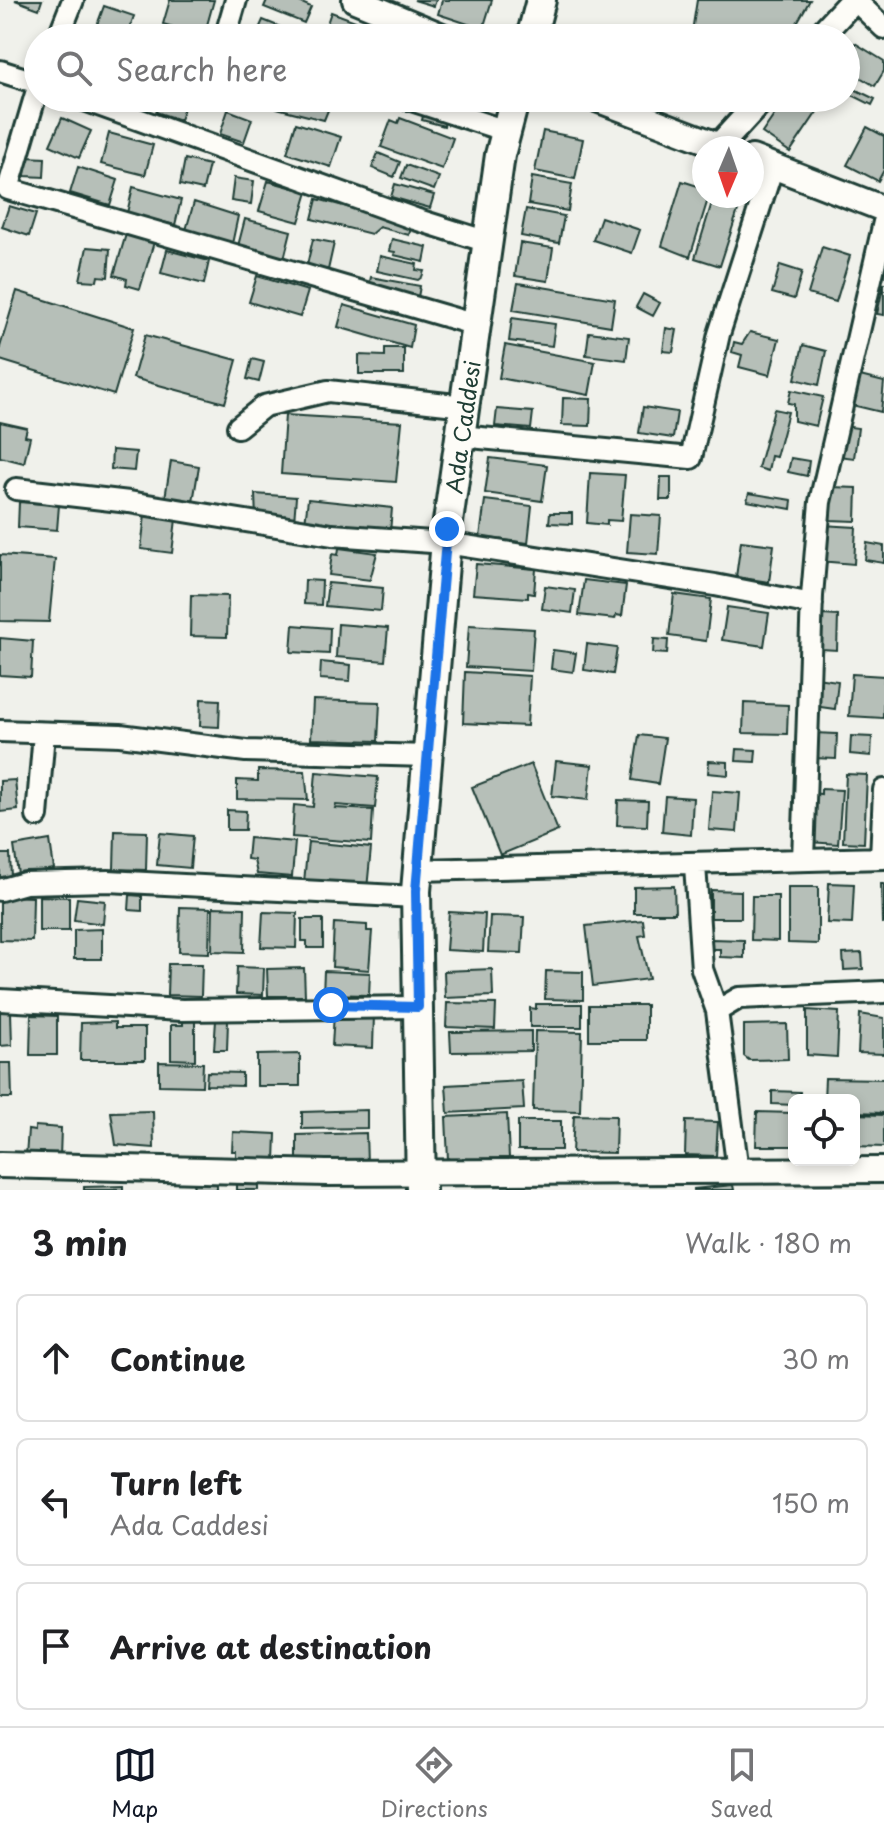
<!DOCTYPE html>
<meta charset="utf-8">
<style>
body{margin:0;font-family:"Playpen Sans",sans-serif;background:#f6f6f6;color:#202124}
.controls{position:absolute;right:24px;bottom:24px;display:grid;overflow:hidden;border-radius:12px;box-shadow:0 4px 12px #0003}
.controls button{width:72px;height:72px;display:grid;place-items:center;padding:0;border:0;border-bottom:2px solid #e0e0e0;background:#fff;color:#202124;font:40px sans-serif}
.compass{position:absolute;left:692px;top:136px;width:72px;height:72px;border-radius:50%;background:#fff;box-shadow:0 4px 12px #0003;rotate:182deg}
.stop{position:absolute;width:24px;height:24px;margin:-18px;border:6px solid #1a73e8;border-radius:50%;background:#fff}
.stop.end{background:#1a73e8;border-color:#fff;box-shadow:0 2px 8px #0008}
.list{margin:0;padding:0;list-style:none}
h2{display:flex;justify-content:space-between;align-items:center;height:104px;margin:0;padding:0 32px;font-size:34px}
h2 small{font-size:26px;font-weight:400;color:#757577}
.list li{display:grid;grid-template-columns:52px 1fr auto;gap:24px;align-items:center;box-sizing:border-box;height:128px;margin:0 16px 16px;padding:0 16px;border:2px solid #e0e0e0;border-radius:12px}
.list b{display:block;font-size:30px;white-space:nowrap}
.list p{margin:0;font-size:26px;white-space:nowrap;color:#757577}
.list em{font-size:26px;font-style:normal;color:#757577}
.icon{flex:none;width:44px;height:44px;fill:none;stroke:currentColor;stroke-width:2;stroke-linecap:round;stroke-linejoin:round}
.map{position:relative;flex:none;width:884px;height:1190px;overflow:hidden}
.search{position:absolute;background:#fff;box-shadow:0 4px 12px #0003;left:24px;right:24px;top:24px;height:88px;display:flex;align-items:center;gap:20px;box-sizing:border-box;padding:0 28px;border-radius:44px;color:#757577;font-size:30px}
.sheet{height:536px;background:#fff}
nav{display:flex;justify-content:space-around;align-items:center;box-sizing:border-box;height:112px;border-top:2px solid #e0e0e0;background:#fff;font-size:22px;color:#757577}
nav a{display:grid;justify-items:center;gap:4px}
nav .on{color:#111827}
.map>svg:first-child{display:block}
.building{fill:#b6bfb8;stroke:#1f3d34;stroke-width:2}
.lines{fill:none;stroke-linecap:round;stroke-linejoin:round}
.minor-casing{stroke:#1f3d34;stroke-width:26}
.tertiary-casing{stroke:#1f3d34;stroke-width:30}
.secondary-casing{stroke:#1f3d34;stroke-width:34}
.minor{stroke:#fdfcf7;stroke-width:20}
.tertiary{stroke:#fdfcf7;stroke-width:24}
.secondary{stroke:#fdfcf7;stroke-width:28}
.route{stroke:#1a73e8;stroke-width:10}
.labels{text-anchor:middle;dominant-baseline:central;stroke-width:6;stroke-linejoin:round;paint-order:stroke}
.street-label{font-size:22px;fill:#1f3d34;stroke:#fdfcf7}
</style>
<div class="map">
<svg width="884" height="1190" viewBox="0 0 884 1190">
<rect width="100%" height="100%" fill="#f0f1eb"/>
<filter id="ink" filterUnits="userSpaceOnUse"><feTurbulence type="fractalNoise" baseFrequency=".0125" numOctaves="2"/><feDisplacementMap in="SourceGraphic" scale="16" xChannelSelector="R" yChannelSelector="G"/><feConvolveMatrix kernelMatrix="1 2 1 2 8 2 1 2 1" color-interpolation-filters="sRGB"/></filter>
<g filter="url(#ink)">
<!-- building -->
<path class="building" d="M15 0H42L39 9Z
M170 0H214L204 36 163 24Z
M267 0H295L311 7 304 23 264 7Z
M414 0H436L434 6Z
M442 0H492L483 29 438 14Z
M697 0H810L790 35 732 26 730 38H691Z
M104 6 134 16 126 38 93 36Z
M331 12 361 23 356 38 323 35Z
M263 20 305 37 304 38H255Z
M855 43 884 61V71L875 86 846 69V58Z
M846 85 875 99 872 105 846 92Z
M127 98H150L147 105Z
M161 98H187L180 120 156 112Z
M258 98H333L324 120 257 103Z
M786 98H815L823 103 790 152 762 133Z
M425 108 447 114 444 126 422 120Z
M228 110 252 119 244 142 220 134Z
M62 118 91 131 79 158 50 145Z
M400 118 453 138 442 169 381 147 391 120 398 123Z
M296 123 341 137 331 167 287 153Z
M867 127 884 136V170L878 181 847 165Z
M543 131 583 139 575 179 535 171Z
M109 133 153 145 145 175 101 164Z
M378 153 400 162 394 177 372 168Z
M26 157 45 158 44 177 25 176Z
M185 159 209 165 203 190 180 185Z
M406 165 439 177 434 190 401 178Z
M78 167 118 180 110 205 70 193Z
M532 177 572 184 568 211 528 204Z
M234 178 254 181 251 204 231 201Z
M268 181 308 192 299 222 259 211Z
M682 181 704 188V196H709L690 257 662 246Z
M395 184 434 195 430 208 391 197Z
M133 187 181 200 175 225 127 213Z
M714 196 741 201 720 266 695 258Z
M317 199 412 224 409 235 379 227 371 234 312 219Z
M194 202 238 216 232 244 186 230Z
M9 206 36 214 29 236 2 227Z
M526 209 564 216 559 243 521 236Z
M601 217 640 230 632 253 593 240Z
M245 219 291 231 284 259 238 246Z
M126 234 154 242 140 289 126 285 127 279 114 275Z
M313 239 334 243 328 270 307 265Z
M392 239 427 247 424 262 394 255 395 252 389 251Z
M520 243 553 248 548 281 515 276Z
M87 247 110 249 108 277 98 276 97 281 80 280Z
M822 247 850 256 836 302 808 294Z
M167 250 209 261 204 284 161 273Z
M380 256 417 264 416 270 424 271 422 277 418 280 377 271Z
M780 265 802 272 794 299 772 293Z
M257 276 308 291 300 317 249 302Z
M371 277 420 286 417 303 368 290Z
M518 283 615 299 611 326 513 310Z
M884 283V315L877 314Z
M17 291 134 328 114 395 0 360V347Z
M643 294 660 303 653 316 636 307Z
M344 305 414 325 410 348 338 327Z
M512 318 555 324 552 346 509 341Z
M666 328 677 330 673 352 663 351Z
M589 332 629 337 626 360 586 355Z
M750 332 779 339 770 375 739 367 742 355 732 352 734 342 742 344Z
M145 335 237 360 225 403 133 378Z
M505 345 595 362 589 395 499 378Z
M803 345 826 351 819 385 795 379Z
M385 348H404V374H359V355L385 356Z
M252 359 264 362 259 382 247 379Z
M860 376 884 382 881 412 852 405Z
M791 390 823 397 816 426 794 421V404L788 403Z
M563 398 591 399 590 426 562 425Z
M643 407 677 412 673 438 639 433Z
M497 409 533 412 531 429 495 426Z
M774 409 788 412 776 457 771 456 768 471 758 468Z
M285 415 402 422 396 482 281 474Z
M0 422 27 428 25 436 30 437 24 463 0 457Z
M843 426 858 428 854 458 838 456Z
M112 450 136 452 134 471 111 469Z
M490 458 547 465 542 501 485 493Z
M791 458 809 461 807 476 788 472Z
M171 461 199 466 193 502 165 498Z
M590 473 625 475 621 521 607 520V525L587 523Z
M661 477H671V500H660Z
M831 487 857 488 856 521 829 520Z
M749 493 792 500 791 509 747 501Z
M255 494 296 497 294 522 256 519Z
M308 499 392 508 390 533 305 523Z
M485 500 532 506 528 543 480 537Z
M19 502 59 505 57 530 18 527Z
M550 513H572V524L549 523Z
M630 514 661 516 658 554 627 552Z
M145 515 176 519 172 553 141 549Z
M822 525 856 527 854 564 819 561Z
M741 541 774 545 769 582 736 577Z
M867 543 884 546V563L865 560Z
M339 548 377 553 370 580 329 575 332 554 338 555Z
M0 555 55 559 49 622 0 621Z
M476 564 536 569 534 594 528 593V598L473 594Z
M305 580 322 581 321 605 304 604Z
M584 580 626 585 622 616 616 615 615 619 579 615Z
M328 583 383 588 381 611 325 606Z
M545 586 575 590 572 613 542 609Z
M674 594 711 599 706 641 669 636Z
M191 595 228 596 227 637 190 636Z
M727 607 769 613 764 646 722 640Z
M823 615 838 616 837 650 821 649Z
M338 624 388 628 385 661 336 657Z
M293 625 330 628 329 654 291 652Z
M469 625 534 629 531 671 466 667Z
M0 638 33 641 31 677 0 675Z
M654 639 668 640 667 654 653 653Z
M587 644 617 648 613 674 584 670Z
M553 650 576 653 573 672 551 669Z
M321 662 351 665 350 681 320 679Z
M465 672 530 676 527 726 463 723Z
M852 674 884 676 883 718 849 716Z
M816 678 838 681 835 709 813 706Z
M201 699 220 700 219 727 200 726Z
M313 700 380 702 378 741 311 739Z
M744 703 788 705 787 734 743 733Z
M814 733 837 734 836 759 813 758Z
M639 735 665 738 658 784 632 780Z
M851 736 872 737 871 756 850 754Z
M737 749 756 750 755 762 736 761Z
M556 761 592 765 588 800 552 796Z
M709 761 728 762V775L708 773Z
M531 764 558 831 500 855 472 787Z
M258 770 305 771 308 800 237 799V780L258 781Z
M316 772 378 777 375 808 336 805 335 808 373 810 371 843 292 837 294 805 313 807Z
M846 774 867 775 864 843 843 842Z
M15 780 18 810 0 812V781Z
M821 789 842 790 838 844 809 842 813 793 821 794Z
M712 791 740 793 737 832 709 830Z
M665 796 693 798 691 835 662 832Z
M618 800 648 801 647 826 617 825Z
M227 810 246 811 245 830H227Z
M115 831 147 832 146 870 114 869Z
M160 833 193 836 190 868 157 865Z
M249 838 295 842 292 877 257 874 254 860 247 859Z
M50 840 54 869 18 874 14 846Z
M308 842 371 848 367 889 304 882Z
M0 854H10L11 877H0Z
M829 883 854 884 852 924 827 923Z
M881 884H884V923H882Z
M674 886 675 913H634V887Z
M788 887H818V944L788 943Z
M711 890 741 891V918H711Z
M130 895 142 896V911L129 910Z
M0 896 33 897 32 941 0 940Z
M39 896 69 897V931H39Z
M752 896H778V941L751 940Z
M77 898 105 901 103 924 74 920Z
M180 907 210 908 209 953 179 952Z
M213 907 245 908 244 952 212 951Z
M263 912 297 913 296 948 261 947Z
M449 912 485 914 483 952 446 950Z
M490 916 524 917 522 953 488 952Z
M302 919H323V948H307V941H302Z
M643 920 645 935 639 936 649 979 593 986 586 926Z
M334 923 367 925V931H372L369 970 332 967Z
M102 929V959H74V930Z
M712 939 744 940V958L720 957V949H712Z
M862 953 863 969 844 970 843 954Z
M168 964H202L201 996 167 995Z
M237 967 264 968 263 995 236 994Z
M304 968 305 996H268L267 969Z
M492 969 493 996 445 998 444 971Z
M324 971 370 973 369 995 323 994Z
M546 971 583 972V1000L545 999Z
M447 1003 496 1004 495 1029 446 1027Z
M536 1004H582V1027H530V1008L536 1009Z
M589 1005H646V1040H589Z
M807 1010 839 1012 837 1057 807 1055Z
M0 1012H11L12 1045 0 1046Z
M334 1013 374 1014 373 1048 332 1046Z
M860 1014 884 1018V1054L858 1053Z
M31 1015 57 1016V1055H30Z
M216 1020 228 1021 227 1050H214Z
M183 1021H195V1060L171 1059V1025H183Z
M115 1022V1028H145V1060H80L81 1023Z
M787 1024 788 1059 749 1060 744 1056V1025Z
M531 1031V1051L451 1052 450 1032Z
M535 1031 582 1032 580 1111 533 1110Z
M300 1054V1086H257V1055Z
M159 1062 203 1063 202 1086 159 1085Z
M0 1063H11L12 1098H0Z
M207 1072 242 1073V1086L206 1085Z
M825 1078 884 1079V1113L854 1112V1100H824Z
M522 1081 524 1109 448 1113 446 1085Z
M772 1091 800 1092V1100H794V1105L772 1104Z
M367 1110V1128L302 1129V1112Z
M153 1111 154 1148 116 1145 111 1112Z
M757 1112 794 1113V1146H756Z
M507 1114 509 1158 448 1160 446 1117Z
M854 1114 884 1115V1147L854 1146Z
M574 1115 616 1116 615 1153 572 1152Z
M518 1121H561V1150H518Z
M686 1121 718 1122 716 1156 685 1155Z
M35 1126 61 1128 60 1158 26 1155 28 1130 35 1131Z
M233 1132 276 1134 275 1161 236 1159V1151H232Z
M366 1133 367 1163 297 1164V1135Z
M236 1178 259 1180V1190H236Z
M194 1182 217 1183V1190H193Z
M733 1185 734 1190H694V1189Z
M123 1186V1190H84V1187Z"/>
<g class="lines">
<!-- minor casing -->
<g class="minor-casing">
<path id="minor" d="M855 0 884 28
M58 38 73 0
M225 38 236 0
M0 71 38 83
M38 87 8 189 476 325
M79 98 415 219 488 242
M405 98 506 131
M238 427 264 406 328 391 465 406
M460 436 691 458 719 334 773 166
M16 489 129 502 332 535 446 543 715 585 812 604
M0 731 120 735 246 751 428 756
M37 816 44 733
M881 858 884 790
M803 860 812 596 820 502 884 222
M695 865 702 969 717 1011
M418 870 884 858
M0 890 25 883 108 881 416 897
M0 1000 182 1010 418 1007
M738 1171 717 1011 739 998 884 992"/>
</g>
<!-- tertiary casing -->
<g class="tertiary-casing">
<path id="tertiary" d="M355 0 447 38
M818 38 853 0
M594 98 725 148
M719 146 763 98
M752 158 884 209
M0 1165 326 1173 884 1170"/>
</g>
<!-- secondary casing -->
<g class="secondary-casing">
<path id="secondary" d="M531 38 541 0
M421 1190 416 891 447 529 500 155 515 98"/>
</g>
<!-- minor -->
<use href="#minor" class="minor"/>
<!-- tertiary -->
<use href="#tertiary" class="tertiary"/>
<!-- secondary -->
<use href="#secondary" class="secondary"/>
</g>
</g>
<g class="lines" filter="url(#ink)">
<!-- route -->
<path class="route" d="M331 1005 418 1007 416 891 447 529"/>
</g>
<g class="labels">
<!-- street labels -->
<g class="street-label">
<text transform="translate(462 427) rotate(-82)">Ada Caddesi</text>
</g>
</g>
</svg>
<div class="controls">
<button><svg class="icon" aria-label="locate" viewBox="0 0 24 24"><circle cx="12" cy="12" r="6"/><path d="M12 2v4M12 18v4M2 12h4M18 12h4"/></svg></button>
</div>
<svg class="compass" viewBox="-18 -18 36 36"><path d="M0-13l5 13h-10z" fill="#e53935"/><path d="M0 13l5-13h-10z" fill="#757577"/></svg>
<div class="stop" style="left:331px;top:1005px"></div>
<div class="stop end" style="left:447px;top:529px"></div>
<div class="search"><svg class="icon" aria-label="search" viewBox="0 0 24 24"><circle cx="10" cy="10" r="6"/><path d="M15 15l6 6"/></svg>Search here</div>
</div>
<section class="sheet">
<h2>3 min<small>Walk · 180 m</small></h2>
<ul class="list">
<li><svg class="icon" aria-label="ahead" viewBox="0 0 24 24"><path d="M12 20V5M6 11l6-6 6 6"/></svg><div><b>Continue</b></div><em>30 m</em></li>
<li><svg class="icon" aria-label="left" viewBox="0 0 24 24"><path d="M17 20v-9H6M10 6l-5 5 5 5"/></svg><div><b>Turn left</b><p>Ada Caddesi</p></div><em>150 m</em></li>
<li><svg class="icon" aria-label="arrive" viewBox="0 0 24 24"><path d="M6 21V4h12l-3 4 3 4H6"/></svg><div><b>Arrive at destination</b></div></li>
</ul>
</section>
<nav>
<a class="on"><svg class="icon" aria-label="map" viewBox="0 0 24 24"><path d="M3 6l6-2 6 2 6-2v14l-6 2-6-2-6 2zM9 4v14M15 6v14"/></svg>Map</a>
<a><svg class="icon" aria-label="directions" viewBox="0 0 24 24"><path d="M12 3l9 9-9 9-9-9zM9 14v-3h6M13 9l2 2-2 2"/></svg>Directions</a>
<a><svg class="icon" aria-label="saved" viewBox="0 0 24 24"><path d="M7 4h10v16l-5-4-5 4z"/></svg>Saved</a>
</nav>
